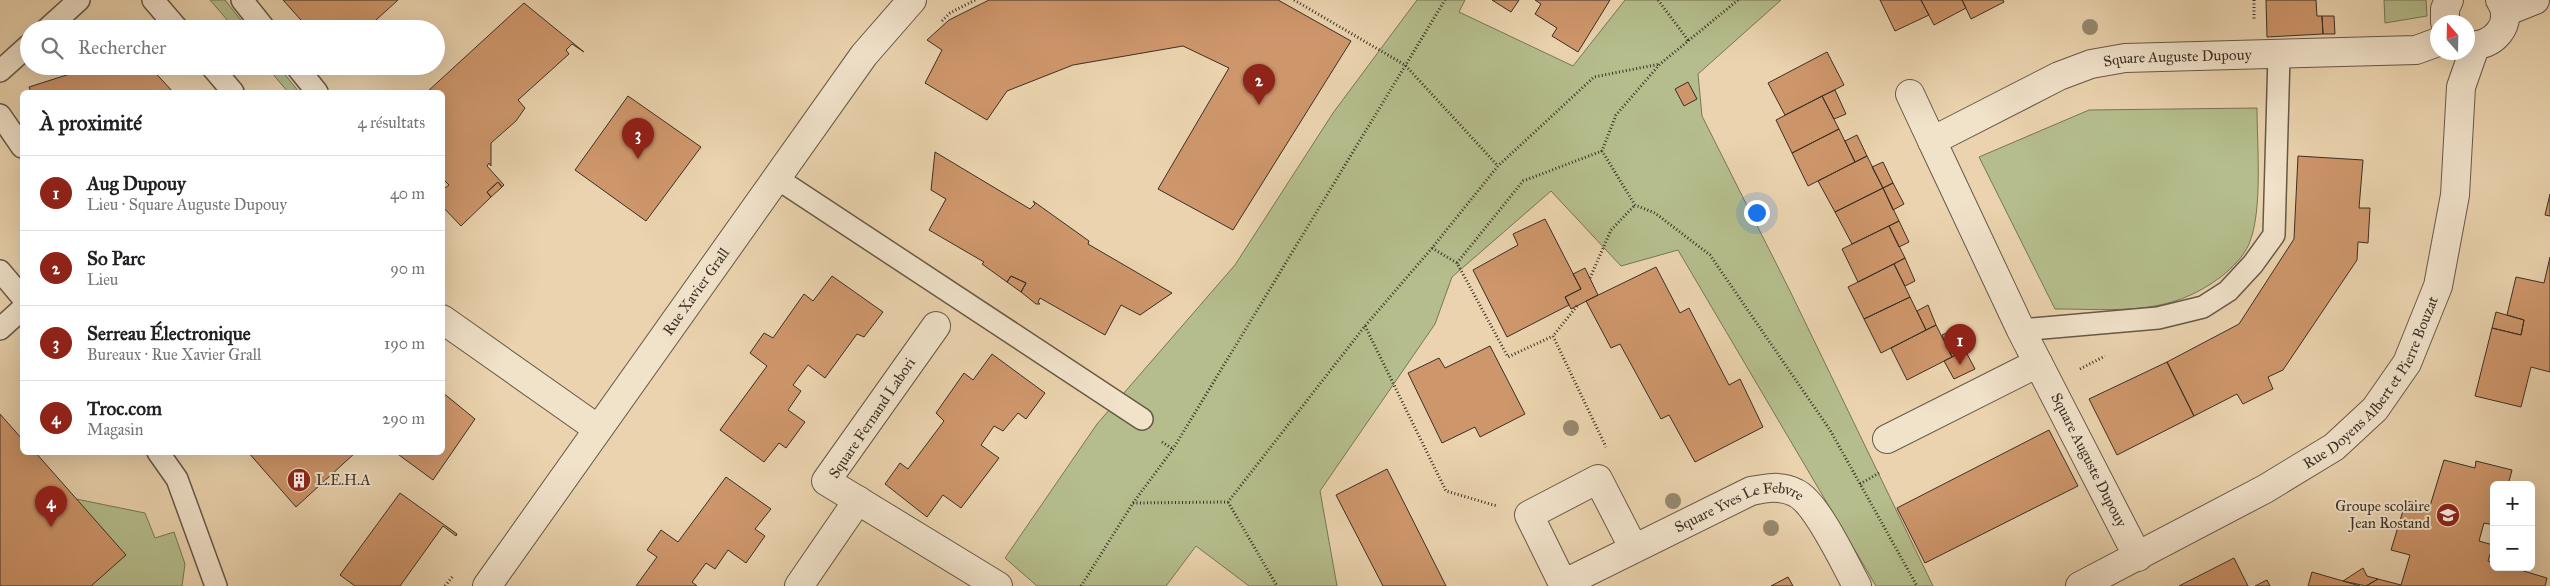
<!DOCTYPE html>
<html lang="fr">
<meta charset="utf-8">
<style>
body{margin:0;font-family:"IM FELL Great Primer",serif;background:#f2f2f2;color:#202124}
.controls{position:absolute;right:15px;bottom:15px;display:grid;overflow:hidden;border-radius:8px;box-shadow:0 5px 20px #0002}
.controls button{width:45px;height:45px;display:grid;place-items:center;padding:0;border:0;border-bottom:1px solid #e0e0e0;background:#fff;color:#202124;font:25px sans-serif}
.compass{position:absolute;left:2430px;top:15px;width:45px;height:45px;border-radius:50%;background:#fff;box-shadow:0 5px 20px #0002;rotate:340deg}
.you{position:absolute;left:1756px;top:212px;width:18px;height:18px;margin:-12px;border:4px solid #fff;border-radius:50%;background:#1a73e8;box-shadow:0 0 0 8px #1a73e833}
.badge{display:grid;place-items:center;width:32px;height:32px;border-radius:50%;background:#8f2418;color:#fff;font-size:16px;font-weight:700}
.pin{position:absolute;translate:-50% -41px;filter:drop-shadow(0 1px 2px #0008)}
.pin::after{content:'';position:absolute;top:26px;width:18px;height:15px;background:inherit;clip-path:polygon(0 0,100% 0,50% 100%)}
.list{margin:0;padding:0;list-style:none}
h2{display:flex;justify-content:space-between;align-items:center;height:65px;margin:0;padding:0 20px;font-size:21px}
h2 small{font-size:16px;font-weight:400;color:#757577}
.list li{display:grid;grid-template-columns:32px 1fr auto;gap:15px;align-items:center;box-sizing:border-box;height:75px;padding:0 20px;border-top:1px solid #e0e0e0}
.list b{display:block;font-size:19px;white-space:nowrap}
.list p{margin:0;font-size:16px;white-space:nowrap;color:#757577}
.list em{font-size:16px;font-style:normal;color:#757577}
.icon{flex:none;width:28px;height:28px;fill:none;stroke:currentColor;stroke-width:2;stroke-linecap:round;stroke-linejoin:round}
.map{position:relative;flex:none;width:2550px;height:586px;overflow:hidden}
.search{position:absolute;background:#fff;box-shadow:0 5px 20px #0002;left:20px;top:20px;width:425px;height:55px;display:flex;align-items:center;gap:12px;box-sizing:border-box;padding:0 18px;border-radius:28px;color:#757577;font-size:19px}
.panel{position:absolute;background:#fff;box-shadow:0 5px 20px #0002;left:20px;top:90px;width:425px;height:365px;border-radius:8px}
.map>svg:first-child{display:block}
.green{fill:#b5bd8c;stroke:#787658}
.building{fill:#ce966b;stroke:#3b3025}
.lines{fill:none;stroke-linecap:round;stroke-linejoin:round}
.service-casing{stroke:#675947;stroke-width:24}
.minor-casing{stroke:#675947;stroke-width:30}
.tertiary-casing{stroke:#675947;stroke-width:30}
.path{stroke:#3b3025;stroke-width:3;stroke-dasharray:1 2.5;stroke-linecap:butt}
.service{stroke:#f1e2ca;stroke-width:21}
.minor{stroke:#f1e2ca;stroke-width:28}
.tertiary{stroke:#f1e2ca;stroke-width:28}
.tree{fill:#97896e}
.labels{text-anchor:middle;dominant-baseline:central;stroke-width:4;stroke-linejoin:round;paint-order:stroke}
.street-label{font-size:15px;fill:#3b3025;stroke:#f1e2ca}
.poi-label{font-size:15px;fill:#3b3025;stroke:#f1e2ca;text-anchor:start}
</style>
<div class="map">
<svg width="2550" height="586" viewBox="0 0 2550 586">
<rect width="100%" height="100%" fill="#ead3ae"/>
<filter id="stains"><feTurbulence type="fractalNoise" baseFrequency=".004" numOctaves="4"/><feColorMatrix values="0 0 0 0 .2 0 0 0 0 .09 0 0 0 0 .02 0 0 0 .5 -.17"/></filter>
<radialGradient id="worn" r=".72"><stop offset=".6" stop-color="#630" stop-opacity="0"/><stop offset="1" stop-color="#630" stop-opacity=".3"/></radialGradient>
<!-- green -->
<path class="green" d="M210 0H225L248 29H235Z
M1417 0H1465L1459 12 1573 66 1625 0H1781L1698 74 1702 116 1790 291 1933 586H1876L1678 250 1621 266 1551 191 1452 277 1435 324 1320 491 1337 586H1249L1196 546 1166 586H1037L1005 558 1097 424 1235 265 1333 113Z
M2384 0H2426L2427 16 2385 23Z
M266 66H278L299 92H288Z
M2257 108C2257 145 2263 211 2249 244 2244 256 2232 268 2222 276 2169 317 2118 309 2055 309L1979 157 2089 110Z
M76 499 145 513 155 538 174 532 185 564 182 586H91Z"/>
<!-- building -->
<path class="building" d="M283 0H398L366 29H309Z
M989 0H1278L1351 41 1233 230 1158 189 1229 68 1183 46 1073 65 1007 91 987 120 925 83 942 50 927 40 949 20Z
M1492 0H1519L1511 12Z
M1535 0H1610L1578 52 1552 36 1557 28 1535 14 1541 4Z
M1880 0H1921L1929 15 1895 31Z
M1921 0H1962L1966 8 1934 25Z
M1962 0H2003L2004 2 1971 19Z
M2266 0H2316L2317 16H2322L2323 34 2267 37Z
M524 3 584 52 572 44 566 50 569 54 518 100 525 108 516 121 491 143V166L489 163 487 166 504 185 502 187 498 182 487 192 491 197 461 226 442 206V190L449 185 442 178V92H427Z
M2322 16H2334L2335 34H2323Z
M1827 52 1844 85 1785 115 1768 83Z
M95 66H149L173 92H31L29 87Z
M1688 82 1697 99 1684 106 1675 89Z
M1835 90 1846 114 1834 119 1822 96Z
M628 96 701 147 646 221 575 170Z
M1822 96 1839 129 1792 153 1776 120Z
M1839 129 1855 162 1808 186 1792 153Z
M1857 135 1867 156 1855 162 1845 141Z
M935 152 1030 209 1035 204 1033 201 1089 241 1088 244 1172 293 1140 315 1121 305 1105 335 1040 298 1038 302 1040 304H1036L1021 292 1026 283 1011 276 1007 282 982 264 984 262 929 230 946 199 931 190Z
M1867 156 1883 188 1835 212 1818 181Z
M2298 156 2363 160 2359 208H2370L2368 243 2358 242 2357 260 2283 370 2268 377 2273 389 2243 404 2237 394 2194 416 2167 362 2239 324 2294 239Z
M1883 162 1893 183 1883 188 1872 167Z
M498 182 502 187 491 197 487 192Z
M1893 183 1904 204 1893 210 1883 188Z
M1883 188 1899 221 1852 244 1835 212Z
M2550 194V216L2545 215Z
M1545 219 1581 289 1565 297 1569 305 1507 337 1473 270 1518 245 1513 234Z
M1899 221 1909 242 1899 247 1889 226Z
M1889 226 1905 258 1858 282 1842 249Z
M2550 257V372L2531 367 2521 407 2475 396 2492 328 2521 335 2524 320 2507 315 2516 277 2544 283Z
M1905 258 1915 281 1905 286 1894 264Z
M1894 264 1910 297 1864 319 1848 287Z
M1656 267 1680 313 1689 308 1729 385 1740 379 1763 427 1695 462 1669 415 1661 419 1620 344 1611 348 1586 301Z
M1585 268 1598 295 1571 309 1565 297 1581 289 1573 274Z
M832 276 883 312 864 337 857 334 825 378 808 365 793 385 801 391 788 410 805 422 786 448 779 443 764 462 720 430 767 366 750 353 764 333 773 338 804 294 813 301Z
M1011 276 1026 283 1021 292 1007 282Z
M1910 297 1926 330 1881 353 1864 319Z
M1928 305 1936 325 1926 330 1917 311Z
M2496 312 2524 320 2521 335 2492 328Z
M1936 325 1952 357 1907 380 1891 348Z
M1955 329 1965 350 1952 357 1942 335Z
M1490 346 1525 414 1480 437 1475 427 1442 443 1408 373 1439 358 1445 368Z
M1965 350 1975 369 1954 379 1944 361Z
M992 354 1045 393 1026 419 1018 413 1003 431 994 426 981 445 999 458 961 508 943 495 927 517 885 484 900 463 908 469 944 421 936 413 964 373 973 380Z
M2167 362 2194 416 2117 455 2089 399Z
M442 392 475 419 433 480 395 452H442Z
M0 414 22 439V452H35L126 555 91 586H0Z
M2049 430 2078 486 1925 563 1897 508Z
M248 452H356L296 507Z
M2444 460 2475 468 2476 461 2512 470 2508 485H2494V525L2484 523 2479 541 2493 545 2488 561 2494 563V567H2510L2547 578 2545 586H2366L2378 579 2401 585 2410 555 2391 550 2406 501 2430 506Z
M1387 469 1446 586H1383L1336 495Z
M726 477 771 509 755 529 765 536 746 563 728 550 715 569 706 563 692 582 697 586H636L657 557 647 550 661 530 678 542Z
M400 493 457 534 456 536 443 526 400 586H355L340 575Z
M2234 558 2248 586H2179Z
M2363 568 2367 576 2378 579 2366 586 2343 581Z
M2312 572 2343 581 2360 586H2308Z
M1788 577 1793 586H1771Z
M2267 580 2270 586H2255Z"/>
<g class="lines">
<!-- service casing -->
<g class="service-casing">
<path id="service" d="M153 0 178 29
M242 0 265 29
M47 29 79 0
M211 66 233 92
M296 66 317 92
M0 71 29 45
M0 115 22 147
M778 179 1142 419
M0 271 22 297
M0 329 22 309
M2021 330 2158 318 2203 307 2228 291 2253 264 2274 235 2279 55
M158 452 177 479 216 586"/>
</g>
<!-- minor casing -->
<g class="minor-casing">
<g id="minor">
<path d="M1910 94 1932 141"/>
<path d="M442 319 598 429"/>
<path d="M936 326 826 481 998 586"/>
<path d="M1887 439 2038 363"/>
<path id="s1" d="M1634 549 1598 479 1529 515 1563 584 1751 491C1766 488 1781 485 1796 493 1817 503 1845 564 1857 586"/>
<path id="s2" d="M2138 557 2021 330 1932 141 2059 76 2091 64 2125 58 2416 50 2438 42"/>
<path id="s3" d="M487 586 864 55 912 0"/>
<path d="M799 586 858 500"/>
</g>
</g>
<!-- tertiary casing -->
<g class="tertiary-casing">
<g id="tertiary">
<path d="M2505 12 2535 0"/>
<path d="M2445 22V9L2449 0"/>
<path d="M2468 45C2492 49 2516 23 2500 0"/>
<path id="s4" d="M2080 586 2265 489 2334 447 2375 409 2407 363 2438 286 2455 195 2461 87 2475 47"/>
</g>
</g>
<!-- path -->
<path class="path" d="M1294 0 1405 65 1498 166
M1658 0 1688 40
M1738 0 1660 64 1616 115 1602 151 1635 205 1655 213 1710 255 1830 430 1917 586
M2254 0V19
M942 21 950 13 975 0
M1432 248 1457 263 1508 357 1553 336
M1457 263 1523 181 1602 151
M1590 278 1611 230 1635 205
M1577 306 1553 336 1606 447
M1365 326 1446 491 1497 506
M2080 369 2105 356
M1162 442 1173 449
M1860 484 1879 473
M1228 502 1277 586
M1133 503 1228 502 1365 326 1432 248 1498 166 1594 77 1660 64
M445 586 453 576
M1081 586 1133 503 1173 449 1445 0"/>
<!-- service -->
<use href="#service" class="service"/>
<!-- minor -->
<use href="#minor" class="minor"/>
<!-- tertiary -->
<use href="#tertiary" class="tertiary"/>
</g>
<!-- trees -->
<g class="tree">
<circle cx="2090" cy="27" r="8"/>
<circle cx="1571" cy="428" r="8"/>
<circle cx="1673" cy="501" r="8"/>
<circle cx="1771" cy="528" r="8"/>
</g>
<!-- icons -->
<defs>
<g id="building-disc" transform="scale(1.25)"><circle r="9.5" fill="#8f2418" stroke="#f1e2ca"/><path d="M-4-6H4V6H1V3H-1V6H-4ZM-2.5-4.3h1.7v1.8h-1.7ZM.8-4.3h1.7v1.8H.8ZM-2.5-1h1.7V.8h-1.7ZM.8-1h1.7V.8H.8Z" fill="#fff"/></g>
<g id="school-disc" transform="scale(1.25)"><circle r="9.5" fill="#8f2418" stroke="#f1e2ca"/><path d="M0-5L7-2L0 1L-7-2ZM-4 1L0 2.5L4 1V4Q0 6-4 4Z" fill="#fff"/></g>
</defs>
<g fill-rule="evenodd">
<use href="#building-disc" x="299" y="480"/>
<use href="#school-disc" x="2448" y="515"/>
</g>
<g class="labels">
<!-- street labels -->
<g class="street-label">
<text stroke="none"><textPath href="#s2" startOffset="728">Square Auguste Dupouy</textPath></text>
<text stroke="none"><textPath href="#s3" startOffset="361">Rue Xavier Grall</textPath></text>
<text stroke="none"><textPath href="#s4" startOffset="364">Rue Doyens Albert et Pierre Bouzat</textPath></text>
<text transform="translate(872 418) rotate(-56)">Square Fernand Labori</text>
<text transform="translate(2089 460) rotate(63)">Square Auguste Dupouy</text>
<text stroke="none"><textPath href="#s1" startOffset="428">Square Yves Le Febvre</textPath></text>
</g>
<!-- poi labels -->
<g class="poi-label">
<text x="316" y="480">L.E.H.A</text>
<text x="2430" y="506" text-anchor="end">Groupe scolaire<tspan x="2430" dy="17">Jean Rostand</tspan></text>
</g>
</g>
<rect width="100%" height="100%" filter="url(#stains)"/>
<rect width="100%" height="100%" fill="url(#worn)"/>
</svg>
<div class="controls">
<button>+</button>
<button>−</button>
</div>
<svg class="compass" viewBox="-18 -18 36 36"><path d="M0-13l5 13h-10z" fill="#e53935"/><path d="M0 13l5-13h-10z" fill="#757577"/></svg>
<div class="you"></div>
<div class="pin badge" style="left:1960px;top:365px">1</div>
<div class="pin badge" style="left:1259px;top:105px">2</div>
<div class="pin badge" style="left:638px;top:159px">3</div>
<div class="pin badge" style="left:51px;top:527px">4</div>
<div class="search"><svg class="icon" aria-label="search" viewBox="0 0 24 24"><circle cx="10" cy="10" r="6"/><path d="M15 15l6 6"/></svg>Rechercher</div>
<section class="panel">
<h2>À proximité<small>4 résultats</small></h2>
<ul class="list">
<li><span class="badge">1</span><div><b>Aug Dupouy</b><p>Lieu · Square Auguste Dupouy</p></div><em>40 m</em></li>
<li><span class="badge">2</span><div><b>So Parc</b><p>Lieu</p></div><em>90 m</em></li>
<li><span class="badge">3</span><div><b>Serreau Électronique</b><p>Bureaux · Rue Xavier Grall</p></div><em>190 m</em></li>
<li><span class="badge">4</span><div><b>Troc.com</b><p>Magasin</p></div><em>290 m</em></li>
</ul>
</section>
</div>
